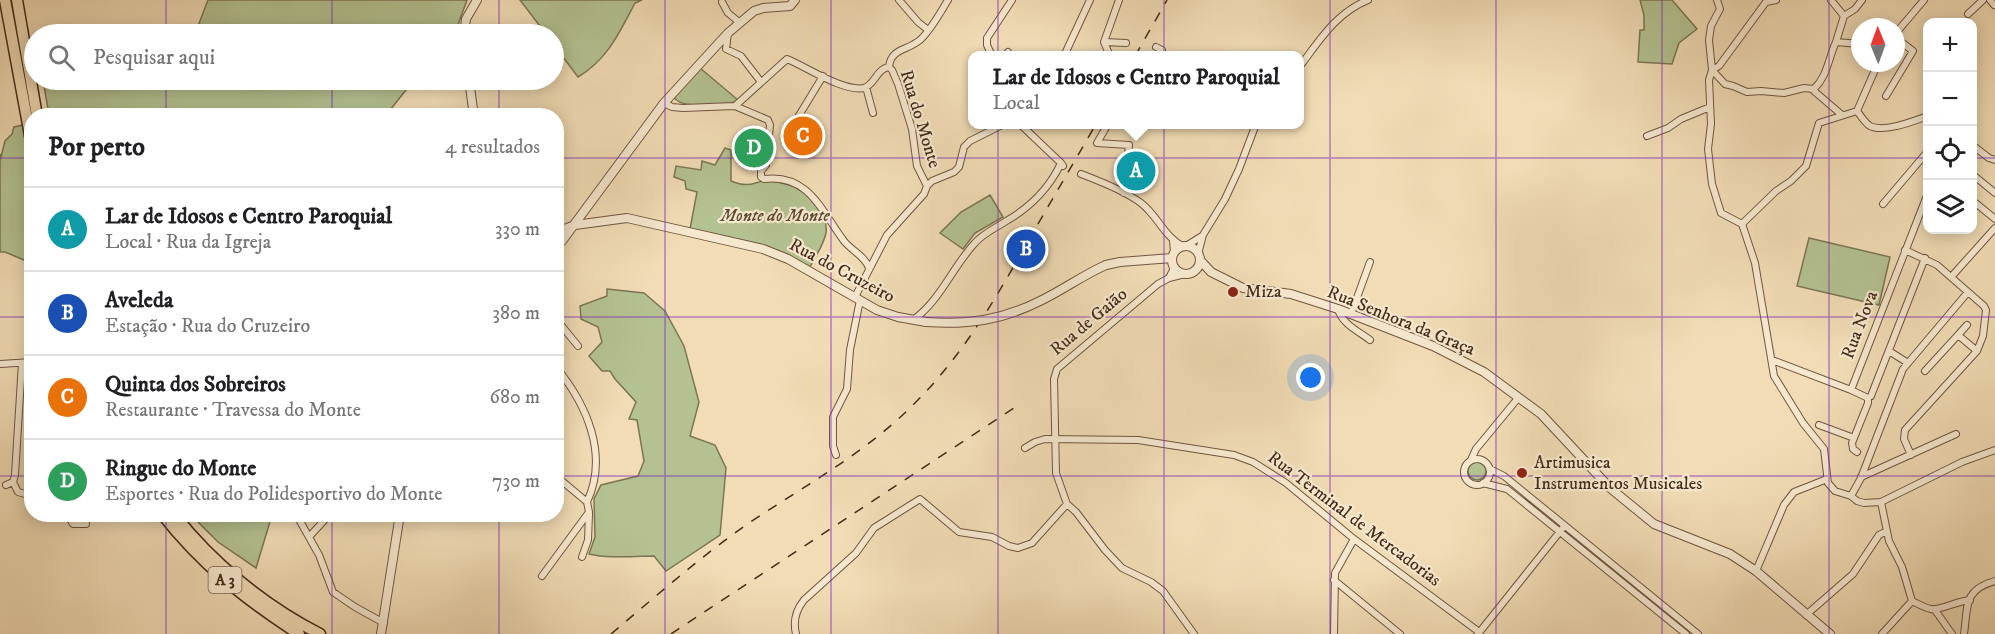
<!DOCTYPE html>
<html lang="pt">
<meta charset="utf-8">
<style>
body{margin:0;font-family:"IM FELL DW Pica",serif;background:#f2f2f2;color:#202124}
.controls{position:absolute;right:18px;top:18px;display:grid;overflow:hidden;border-radius:12px;box-shadow:0 3px 15px #0003}
.controls button{width:54px;height:54px;display:grid;place-items:center;padding:0;border:0;border-bottom:2px solid #e0e0e0;background:#fff;color:#202124;font:30px sans-serif}
.compass{position:absolute;left:1851px;top:18px;width:54px;height:54px;border-radius:50%;background:#fff;box-shadow:0 3px 15px #0003;rotate:359deg}
.you{position:absolute;left:1311px;top:378px;width:21px;height:21px;margin:-15px;border:4px solid #fff;border-radius:50%;background:#1a73e8;box-shadow:0 0 0 9px #1a73e833}
.badge{display:grid;place-items:center;width:39px;height:39px;border-radius:50%;background:#b45309;color:#fff;font-size:20px;font-weight:700}
.pin{position:absolute;translate:-50% -50%;border:3px solid #fff;box-shadow:0 2px 6px #0006}
.popup{position:absolute;left:968px;top:51px;width:336px;height:78px;box-sizing:border-box;display:grid;place-content:center;border-radius:12px;background:#fff;filter:drop-shadow(0 2px 4px #0005);font-size:20px;white-space:nowrap;color:#757577}
.popup b{font-size:22px;color:#202124}
.popup::after{content:'';position:absolute;left:50%;top:100%;margin-left:-12px;border:12px solid transparent;border-top-color:#fff}
.list{margin:0;padding:0;list-style:none}
h2{display:flex;justify-content:space-between;align-items:center;height:78px;margin:0;padding:0 24px;font-size:26px}
h2 small{font-size:20px;font-weight:400;color:#757577}
.list li{display:grid;grid-template-columns:39px 1fr auto;gap:18px;align-items:center;box-sizing:border-box;height:84px;padding:0 24px;border-top:2px solid #e0e0e0}
.list b{display:block;font-size:22px;white-space:nowrap}
.list p{margin:0;font-size:20px;white-space:nowrap;color:#757577}
.list em{font-size:20px;font-style:normal;color:#757577}
.icon{flex:none;width:33px;height:33px;fill:none;stroke:currentColor;stroke-width:2;stroke-linecap:round;stroke-linejoin:round}
.map{position:relative;flex:none;width:1995px;height:634px;overflow:hidden}
.search{position:absolute;background:#fff;box-shadow:0 3px 15px #0003;left:24px;top:24px;width:540px;height:66px;display:flex;align-items:center;gap:15px;box-sizing:border-box;padding:0 21px;border-radius:33px;color:#757577;font-size:22px}
.panel{position:absolute;background:#fff;box-shadow:0 3px 15px #0003;left:24px;top:108px;width:540px;height:414px;border-radius:24px}
.map>svg:first-child{display:block}
.green{fill:#b4c291;stroke:#7c7654;stroke-width:1.5}
.lines{fill:none;stroke-linecap:round;stroke-linejoin:round}
.minor-casing{stroke:#70563f;stroke-width:8}
.tertiary-casing{stroke:#70563f;stroke-width:10}
.motorway-casing{stroke:#452a18;stroke-width:13}
.minor{stroke:#f6e8cf;stroke-width:6}
.tertiary{stroke:#f6e8cf;stroke-width:8}
.motorway{stroke:#f1dcb5;stroke-width:10}
.rail{stroke:#452a18;stroke-width:1.5;stroke-dasharray:10 10;stroke-linecap:butt}
.tertiary-bridge-casing{stroke:#70563f;stroke-width:10;stroke-linecap:butt}
.tertiary-bridge{stroke:#f6e8cf;stroke-width:8}
.grid{fill:none;stroke:#7b2cbf;stroke-width:1.5;stroke-opacity:0.55}
.poi-dot{fill:#8f2418;stroke:#f6e8cf;stroke-width:2}
.labels{text-anchor:middle;dominant-baseline:central;stroke-width:4.5;stroke-linejoin:round;paint-order:stroke}
.shield{fill:#f6e8cf;stroke:#7a634f;stroke-width:1.5}
.shield-label{font-size:16px;font-weight:bold;fill:#452a18}
.street-label{font-size:18px;fill:#452a18;stroke:#f6e8cf}
.park-label{font-size:18px;font-style:italic;fill:#5b4830;stroke:#f6e8cf}
.poi-label{font-size:18px;fill:#452a18;stroke:#f6e8cf;text-anchor:start}
</style>
<div class="map">
<svg width="1995" height="634" viewBox="0 0 1995 634">
<rect width="100%" height="100%" fill="#f1dcb5"/>
<filter id="stains"><feTurbulence type="fractalNoise" baseFrequency=".00333" numOctaves="4"/><feColorMatrix values="0 0 0 0 .2 0 0 0 0 .09 0 0 0 0 .02 0 0 0 .5 -.17"/></filter>
<radialGradient id="worn" r=".72"><stop offset=".6" stop-color="#630" stop-opacity="0"/><stop offset="1" stop-color="#630" stop-opacity=".3"/></radialGradient>
<!-- green -->
<path class="green" d="M208 0H467L456 30 457 34H195Z
M520 0H642L635 3C619 33 608 59 578 77L554 45V34H546Z
M1640 0H1672L1697 29 1679 43 1672 64 1638 62 1640 30H1644V15Z
M64 25 83 27 87 34H47Z
M700 68 738 100 732 103C718 103 680 110 674 97Z
M43 80H428L410 85 390 110 391 116 49 115Z
M23 125 31 191V263L5 252H0V154L1 157 5 141 12 134 14 127Z
M748 130 765 133 761 166 743 163Z
M725 148 731 150V181C753 190 755 179 771 181 781 182 798 187 806 193 817 201 828 220 826 233 824 244 815 257 810 267L775 250 690 229 697 192 686 189 685 181 674 177 676 166 701 170 702 161 715 165Z
M990 195 1003 217 975 233 963 249 940 233 961 212Z
M1809 238 1890 257 1879 305 1797 286Z
M607 289 644 293 665 311 684 346 699 402 690 436 715 445 726 468 720 535 666 571 654 556C632 556 610 559 589 554L595 537 594 499 601 485 638 476 644 461 637 420 629 419 636 402 615 379 610 371H602L589 356 602 342 598 327 581 319 580 306 607 296Z
M1468 471a9 9 0 1 1 18 0a9 9 0 1 1-18 0Z
M191 515H272L256 568 218 542Z"/>
<g class="lines">
<!-- minor casing -->
<g class="minor-casing">
<path id="minor" d="M899 0 918 22 928 30
M1717 0 1720 9 1711 26 1709 40 1712 70 1709 80 1711 124 1708 149 1712 184 1721 213 1742 224
M1831 0 1844 16
M1990 0 1994 5
M722 2 728 13 739 22
M1968 14 1983 0
M1844 16 1836 42 1860 44
M1844 16 1855 9 1862 0
M728 33 726 49 741 56 761 82
M1896 33 1924 0
M1104 42 1126 43
M1156 47 1162 50 1161 56
M992 56 987 45V38L1012 0
M1004 56 1008 52
M1064 56 1090 0
M1110 56 1104 42 1119 0
M1878 63 1857 111C1861 116 1865 123 1870 126 1884 133 1914 121 1928 116
M1300 66C1320 40 1336 13 1368 0
M889 67 892 70 898 84 912 129 917 166 927 186
M889 67C891 48 907 51 920 40 931 30 940 13 948 0
M1712 70 1725 84 1733 86 1747 92 1761 91 1784 93 1804 88 1814 89C1828 75 1828 59 1836 42
M1712 70 1719 66 1766 2 1776 0
M866 87 873 113
M1814 89V91L1842 115
M1886 96 1913 51 1896 38
M664 103 672 107 683 108 735 106 787 59C807 67 843 92 864 88 875 85 876 69 889 67
M735 106 768 120 770 125 766 165 761 171V177L764 179C809 173 822 212 844 241 852 251 865 256 869 268
M1857 111 1819 123 1806 166 1791 181 1776 191 1742 224 1755 263 1774 376 1803 423 1824 449 1828 483 1835 491 1851 496 1857 501 1864 503 1881 502 1962 462 1995 450
M1020 124 1061 163
M1108 124 1097 143 1129 145 1124 193
M792 127 823 76
M1647 136 1668 128 1681 119 1710 107
M1972 145 1989 158 1995 160
M1081 174C1101 182 1123 190 1141 203 1158 216 1164 237 1184 247
M1972 174 1995 193
M1972 200 1995 219
M1883 204 1928 151
M1173 241 1174 252
M1186 246 1202 236
M1198 254 1203 235 1225 199 1239 169 1256 124
M1185 274 1169 278 1158 284 1057 369 1054 379 1056 473 1067 504 1076 512 1105 550 1122 568 1151 582 1163 591 1194 634
M1952 276 1995 228
M1169 278 1174 268
M855 297 887 235 924 194 927 186 932 181 954 172 959 167 964 147 970 141 1004 124
M1338 309C1342 324 1358 331 1370 340
M1351 314 1370 262
M556 319 578 346
M913 320C940 301 952 268 974 244 983 233 996 228 1008 220 1030 207 1050 187 1061 163L1063 166
M1958 335 1967 325
M1889 351 1908 363
M1772 360 1851 390 1928 193
M0 364 32 362
M556 367C587 405 609 455 587 502
M1925 371 1958 335 1977 351
M1851 390 1868 398V403L1852 443 1853 449 1857 452
M1871 396 1925 258
M1819 425 1854 438
M1025 448 1035 442 1045 439 1138 440 1234 455 1253 462 1286 483 1354 539 1479 632
M836 455 833 446V417L847 389 850 350 860 300
M1911 455 1904 439 1905 430 1977 351 1983 336 1986 310 1984 306 1968 292
M1464 472a13 13 0 1 1 26 0a13 13 0 1 1-26 0Z
M1471 460 1476 449 1519 397
M1490 469 1504 476 1698 634
M556 476 587 502
M1861 477 1956 434
M13 482 18 492 32 496
M1483 483 1507 489 1686 634
M6 485 13 482 15 475 22 363
M1851 496 1861 478 1903 369 1968 292 1937 265 1905 250
M1881 502 1889 541 1902 567 1912 601
M67 514 73 524H86
M296 514 319 555 333 592 355 607 384 623
M309 537 330 514
M582 557 588 540 589 514
M1756 571 1784 505 1794 492 1827 479
M542 576 589 512 587 502
M1334 580 1400 634
M1912 601C1918 604 1925 608 1931 609 1939 611 1957 601 1970 600
M1935 610 1952 634
M1806 615 1853 574 1879 535 1887 531
M796 634C793 622 796 610 804 600L856 553 874 528 920 499 959 532 992 537 1009 546 1018 548 1032 543 1067 504
M1334 634 1335 573 1354 539
M1478 634 1562 529
M1882 634 1912 601
M1964 634C1968 606 1963 590 1995 581"/>
</g>
<!-- tertiary casing -->
<g class="tertiary-casing">
<path id="tertiary" d="M464 34 466 19 477 0
M469 80 474 116
M559 231 575 225 627 218 763 249 788 259 877 310 898 317 926 322
M562 241 664 103 728 33 754 11 763 8 790 6 795 0
M1172 260a14 14 0 1 1 28 0a14 14 0 1 1-28 0Z
M1200 260 1211 272 1243 288 1291 294 1338 309 1433 346 1484 372 1541 414 1610 488 1654 524 1730 554 1756 571 1830 634
M1106 265 1120 262 1172 258
M381 634 400 514"/>
</g>
<!-- motorway casing -->
<g class="motorway-casing">
<path id="motorway" d="M5 0 32 146
M17 0 37 116
M162 514C202 565 245 599 299 634
M174 514C212 563 265 606 320 634"/>
</g>
<!-- minor -->
<use href="#minor" class="minor"/>
<!-- tertiary -->
<use href="#tertiary" class="tertiary"/>
<!-- motorway -->
<use href="#motorway" class="motorway"/>
<!-- rail -->
<path class="rail" d="M1135 56 1167 0
M611 634C655 597 699 558 746 525 804 486 866 453 915 403 962 356 995 300 1027 243 1050 203 1073 164 1096 124
M671 634 1017 406"/>
<!-- tertiary-bridge casing -->
<g class="tertiary-bridge-casing">
<path id="tertiary-bridge" d="M926 322C969 325 1002 320 1040 301 1063 290 1083 275 1106 265"/>
</g>
<!-- tertiary-bridge -->
<use href="#tertiary-bridge" class="tertiary-bridge"/>
</g>
<!-- grid -->
<path class="grid" d="M166 0V34M332 0V34M499 0V34M665 0V634M831 0V634M998 0V634M1164 0V634M1330 0V634M1496 0V634M1662 0V634M1829 0V634M166 80V116M332 80V116M499 80V116M0 158H32M556 158H1928M1972 158H1995M0 317H32M556 317H1995M0 476H32M556 476H1995M166 514V634M332 514V634M499 514V634"/>
<!-- markers -->
<g class="poi-dot">
<circle cx="1233" cy="292" r="6"/>
<circle cx="1522" cy="473" r="6"/>
</g>
<g class="labels">
<!-- shield labels -->
<rect class="shield" x="208.5" y="567" width="33" height="26" rx="4.5"/>
<g class="shield-label">
<text x="225" y="580">A 3</text>
</g>
<!-- street labels -->
<g class="street-label">
<text transform="translate(920 119) rotate(73)">Rua do Monte</text>
<text transform="translate(842 271) rotate(28)">Rua do Cruzeiro</text>
<text transform="translate(1401 321) rotate(22)">Rua Senhora da Graça</text>
<text transform="translate(1089 322) rotate(-40)">Rua de Gaião</text>
<text transform="translate(1860 325) rotate(-69)">Rua Nova</text>
<text transform="translate(1354 519) rotate(37)">Rua Terminal de Mercadorias</text>
</g>
<!-- park labels -->
<g class="park-label">
<text x="775" y="216">Monte do Monte</text>
</g>
<!-- poi labels -->
<g class="poi-label">
<text x="1245" y="292">Miza</text>
<text x="1534" y="463">Artimusica<tspan x="1534" dy="21">Instrumentos Musicales</tspan></text>
</g>
</g>
<rect width="100%" height="100%" filter="url(#stains)"/>
<rect width="100%" height="100%" fill="url(#worn)"/>
</svg>
<div class="controls">
<button>+</button>
<button>−</button>
<button><svg class="icon" aria-label="locate" viewBox="0 0 24 24"><circle cx="12" cy="12" r="6"/><path d="M12 2v4M12 18v4M2 12h4M18 12h4"/></svg></button>
<button><svg class="icon" aria-label="layers" viewBox="0 0 24 24"><path d="M12 4l9 5-9 5-9-5zM3 14l9 5 9-5"/></svg></button>
</div>
<svg class="compass" viewBox="-18 -18 36 36"><path d="M0-13l5 13h-10z" fill="#e53935"/><path d="M0 13l5-13h-10z" fill="#757577"/></svg>
<div class="you"></div>
<div class="pin badge" style="left:1136px;top:171px;background:#0f9aa8">A</div>
<div class="popup"><b>Lar de Idosos e Centro Paroquial</b>Local</div>
<div class="pin badge" style="left:1026px;top:249px;background:#1a4fb4">B</div>
<div class="pin badge" style="left:803px;top:136px;background:#e8710a">C</div>
<div class="pin badge" style="left:754px;top:148px;background:#2e9e5b">D</div>
<div class="search"><svg class="icon" aria-label="search" viewBox="0 0 24 24"><circle cx="10" cy="10" r="6"/><path d="M15 15l6 6"/></svg>Pesquisar aqui</div>
<section class="panel">
<h2>Por perto<small>4 resultados</small></h2>
<ul class="list">
<li><span class="badge" style="background:#0f9aa8">A</span><div><b>Lar de Idosos e Centro Paroquial</b><p>Local · Rua da Igreja</p></div><em>330 m</em></li>
<li><span class="badge" style="background:#1a4fb4">B</span><div><b>Aveleda</b><p>Estação · Rua do Cruzeiro</p></div><em>380 m</em></li>
<li><span class="badge" style="background:#e8710a">C</span><div><b>Quinta dos Sobreiros</b><p>Restaurante · Travessa do Monte</p></div><em>680 m</em></li>
<li><span class="badge" style="background:#2e9e5b">D</span><div><b>Ringue do Monte</b><p>Esportes · Rua do Polidesportivo do Monte</p></div><em>730 m</em></li>
</ul>
</section>
</div>
